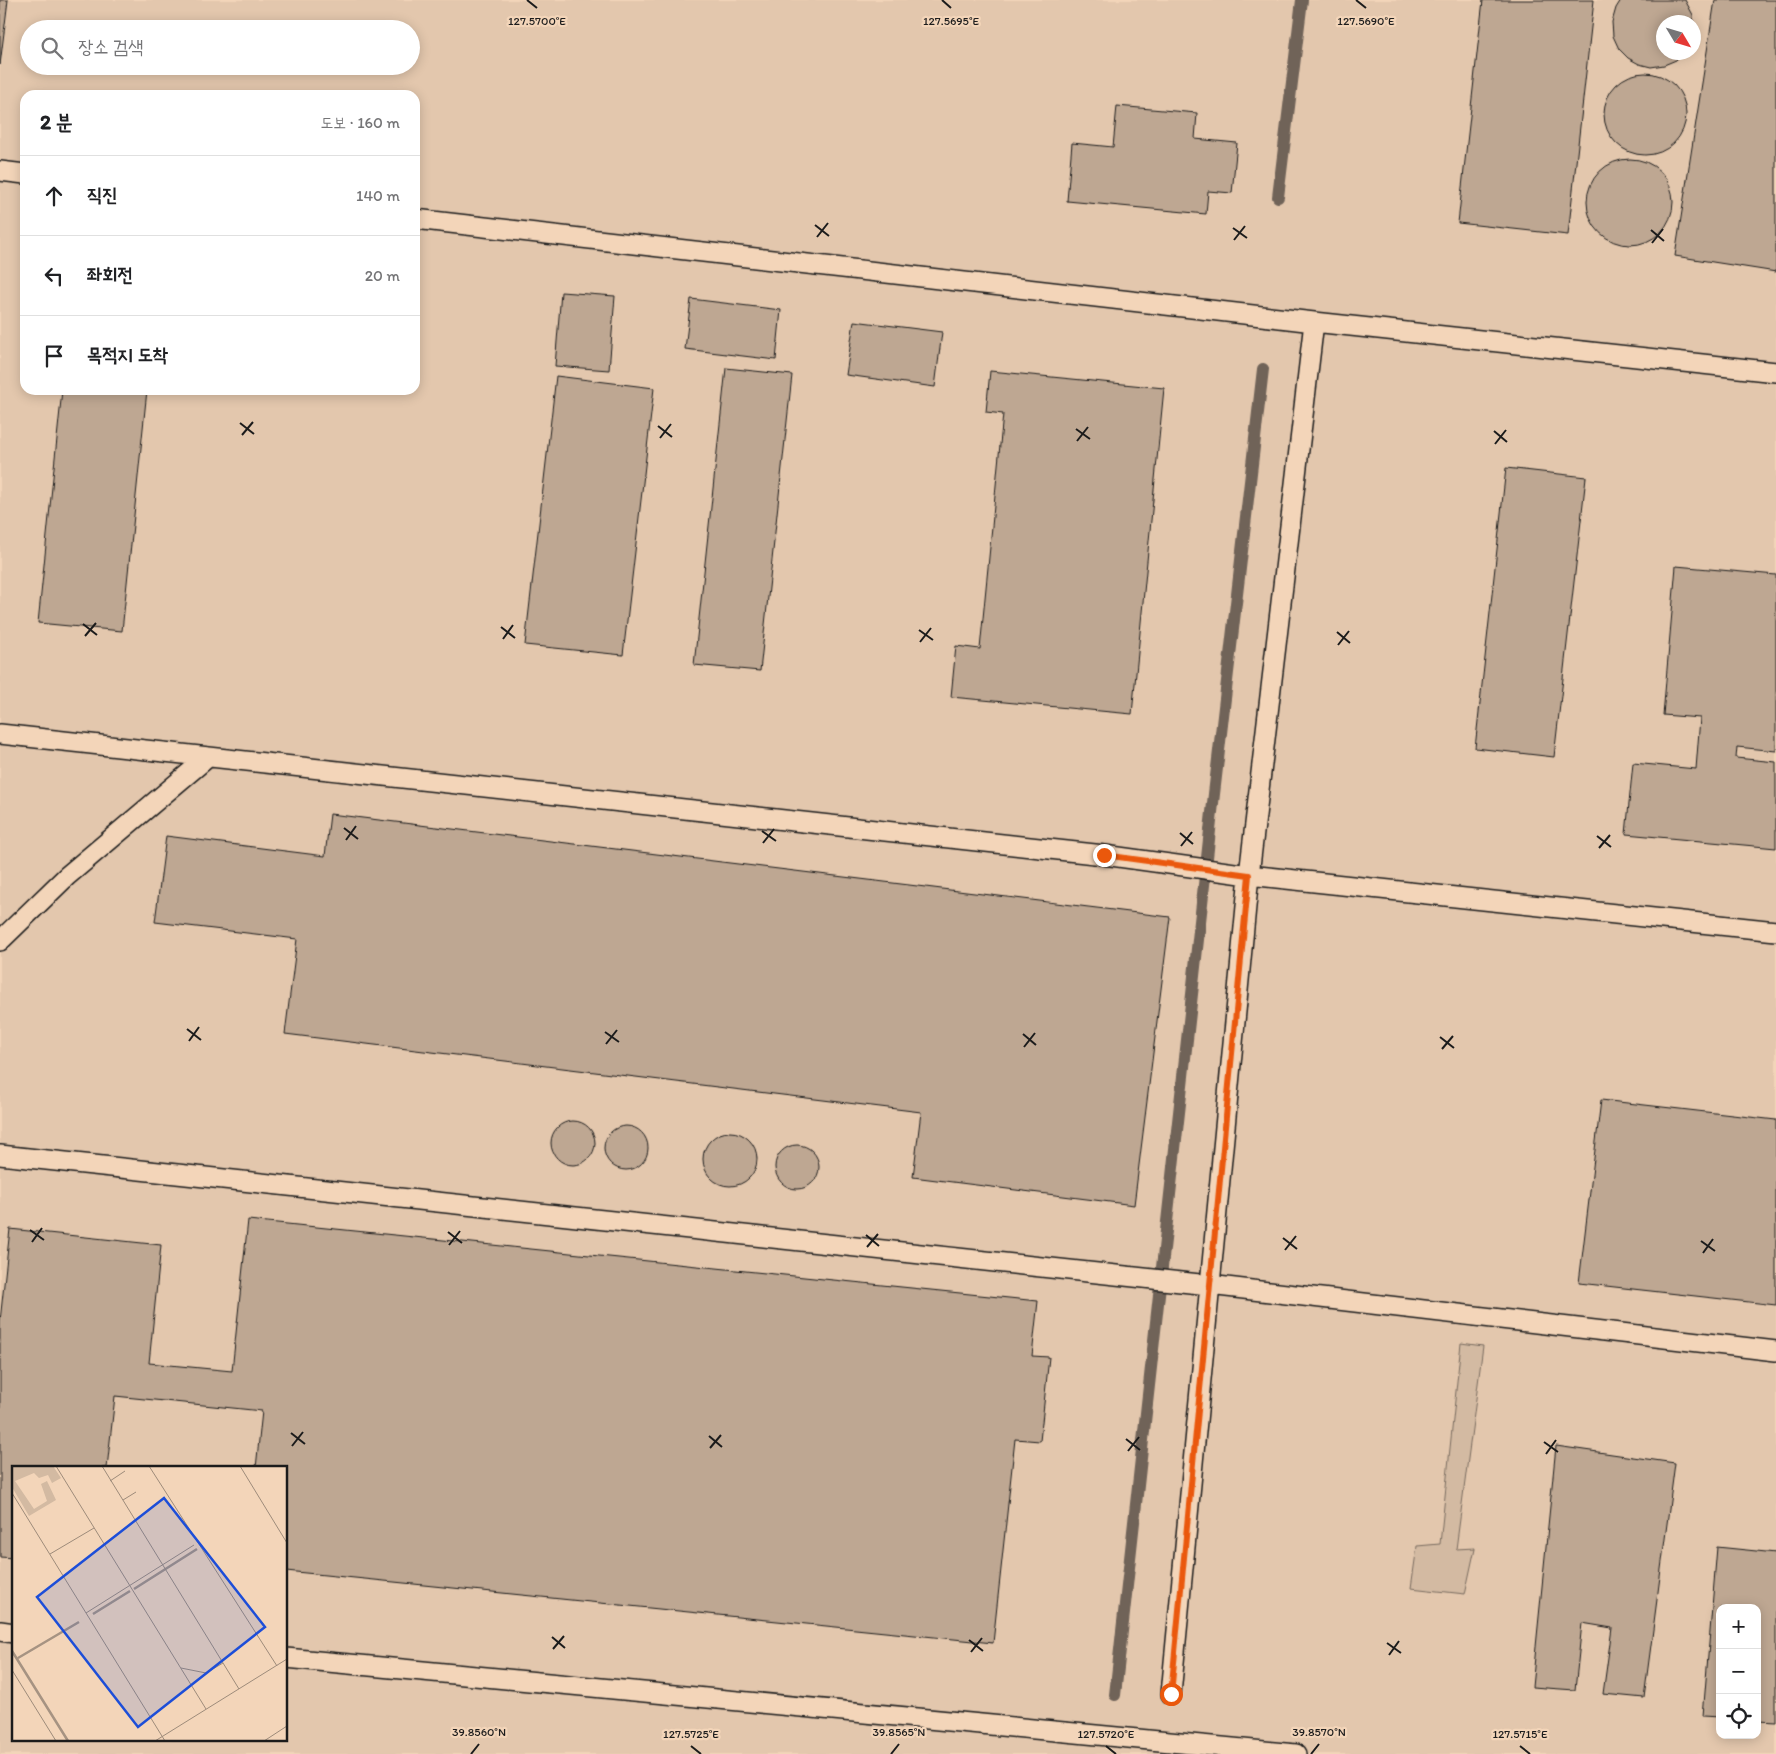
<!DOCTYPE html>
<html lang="ko">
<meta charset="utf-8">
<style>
body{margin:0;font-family:Itim,"Poor Story",sans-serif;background:#f2f2f2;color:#202124}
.controls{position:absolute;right:15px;bottom:15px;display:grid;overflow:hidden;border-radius:10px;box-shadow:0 2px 12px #0003}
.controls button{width:45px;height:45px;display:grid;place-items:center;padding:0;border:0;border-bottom:1px solid #e0e0e0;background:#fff;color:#202124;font:25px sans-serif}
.compass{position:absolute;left:1656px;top:15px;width:45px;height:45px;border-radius:50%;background:#fff;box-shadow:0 2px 12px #0003;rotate:128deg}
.stop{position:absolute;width:15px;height:15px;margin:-11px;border:4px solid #ea580c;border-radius:50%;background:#fff}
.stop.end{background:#ea580c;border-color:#fff;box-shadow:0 1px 5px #0008}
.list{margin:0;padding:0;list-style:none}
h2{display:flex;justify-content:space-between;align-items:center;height:65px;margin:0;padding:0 20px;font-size:21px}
h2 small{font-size:16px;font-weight:400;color:#757577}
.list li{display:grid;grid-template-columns:32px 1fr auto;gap:15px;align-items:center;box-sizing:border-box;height:80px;padding:0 20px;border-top:1px solid #e0e0e0}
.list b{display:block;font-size:19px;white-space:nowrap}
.list em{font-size:16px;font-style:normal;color:#757577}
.icon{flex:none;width:28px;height:28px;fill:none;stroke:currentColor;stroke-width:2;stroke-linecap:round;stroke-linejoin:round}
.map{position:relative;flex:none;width:1776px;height:1754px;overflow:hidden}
.search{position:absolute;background:#fff;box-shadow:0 2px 12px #0003;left:20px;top:20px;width:400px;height:55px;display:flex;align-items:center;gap:12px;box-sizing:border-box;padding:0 18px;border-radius:28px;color:#757577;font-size:19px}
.panel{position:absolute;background:#fff;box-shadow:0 2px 12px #0003;left:20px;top:90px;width:400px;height:305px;border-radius:15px}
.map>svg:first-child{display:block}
.built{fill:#e3c7ad;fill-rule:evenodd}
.green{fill:#d3baa2;stroke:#786b5f}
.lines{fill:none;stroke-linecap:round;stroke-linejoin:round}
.stream{stroke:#6f6359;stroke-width:12}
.building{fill:#bea792;stroke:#1c1c1c}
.lane-casing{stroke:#1c1c1c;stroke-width:22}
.lane{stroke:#f3d5b9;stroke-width:19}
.route{stroke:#ea580c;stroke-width:6}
.ticks{fill:none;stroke:#1c1c1c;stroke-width:2}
.inset-river{fill:none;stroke:#a69382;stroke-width:2.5}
.inset-road{fill:none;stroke:#9d8b7a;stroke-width:1}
.view{fill:#1d4ed8;fill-opacity:0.15;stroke:#1d4ed8;stroke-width:2.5}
.inset-edge{fill:none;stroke:#1c1c1c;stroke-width:2.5}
.ticks-label{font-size:12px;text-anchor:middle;fill:#1c1c1c;stroke:#f3d5b9;stroke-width:4.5;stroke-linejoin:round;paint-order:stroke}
</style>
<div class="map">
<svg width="1776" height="1754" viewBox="0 0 1776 1754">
<rect width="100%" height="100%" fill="#f3d5b9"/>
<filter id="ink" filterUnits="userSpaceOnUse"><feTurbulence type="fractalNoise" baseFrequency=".02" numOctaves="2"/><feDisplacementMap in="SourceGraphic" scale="10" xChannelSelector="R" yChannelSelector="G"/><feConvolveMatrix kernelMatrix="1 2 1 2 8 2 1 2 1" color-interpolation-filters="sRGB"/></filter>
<g filter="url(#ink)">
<!-- built -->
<path class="built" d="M0 0H1776V1754H0ZM1664 22H1694V52H1664ZM29 29H411V66H29ZM25 95H415V390H25ZM14 1468H286V1740H14ZM1720 1608H1757V1735H1720Z"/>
<!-- green -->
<path class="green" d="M1461 1343 1483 1346 1456 1549 1475 1548 1465 1594 1411 1588 1417 1546 1440 1544Z"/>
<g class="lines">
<!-- stream -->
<path class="stream" d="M1278 197 1302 0
M1115 1695 1214 794 1263 369"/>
</g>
<!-- building -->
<path class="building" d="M0 0H8L0 65Z
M1483 0H1594L1568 235 1458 223Z
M1621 0H1685L1693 15 1694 28V32V22H1664V52H1684L1676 60 1664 65 1651 67 1639 64 1628 58 1619 49 1613 36 1612 22 1616 8Z
M1715 0H1776V272L1675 256Z
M1604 114a41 41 0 1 1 82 0a41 41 0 1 1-82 0Z
M1117 106 1197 113 1195 139 1237 143 1232 193 1208 191 1206 214 1067 201 1072 143 1113 147Z
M1587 202a43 43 0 1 1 86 0a43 43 0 1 1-86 0Z
M561 292 615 296 609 370 555 366Z
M691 299 781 310 776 360 685 349Z
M854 321 942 332 935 387 846 375Z
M726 368 792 375 760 671 694 665Z
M990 371 1164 388 1132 714 951 697 956 646 980 649 1003 414 986 412Z
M556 376 654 388 623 655 525 645Z
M62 390H147L122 631 38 623Z
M1506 468 1586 477 1554 757 1475 748Z
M1676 566 1776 575V751L1737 747 1736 758 1776 762V848L1626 834 1633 763 1696 769 1700 718 1663 715Z
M330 814 1170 917 1134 1205 913 1177 921 1112 285 1034 297 939 155 922 166 836 325 856Z
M1601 1100 1776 1120V1305L1579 1283Z
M551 1143a22 22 0 1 1 44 0a22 22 0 1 1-44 0Z
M604 1148a22 22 0 1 1 44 0a22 22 0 1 1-44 0Z
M703 1159a27 27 0 1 1 54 0a27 27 0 1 1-54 0Z
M775 1167a22 22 0 1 1 44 0a22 22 0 1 1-44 0Z
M248 1220 1038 1301 1032 1356 1049 1357 1040 1441 1015 1439 993 1643 286 1571V1468H256L262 1411 115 1396 107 1468H14V1558L0 1557V1321L10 1229 161 1245 149 1363 232 1371Z
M1556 1446 1675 1463 1644 1698 1603 1694 1612 1628 1582 1623 1575 1690 1532 1687Z
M1717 1547 1776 1553V1722L1757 1721V1608H1720V1717L1703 1716Z"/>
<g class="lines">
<!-- lane casing -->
<g class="lane-casing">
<path id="lane" d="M0 171 25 174
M415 219 1314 322 1776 372
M0 734 1104 855 1249 875 1776 931
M0 941 67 876 208 757
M0 1155 1209 1285 1776 1351
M0 1631 14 1633
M286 1658 1296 1754
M1171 1694 1249 875 1314 322"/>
</g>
<!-- lane -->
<use href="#lane" class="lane"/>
</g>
</g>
<g class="lines" filter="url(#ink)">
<!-- route -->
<path class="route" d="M1104 855 1249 875 1171 1694"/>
</g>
<!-- ticks -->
<path class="ticks" d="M527 0 537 8M942 0 951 8M1356 0 1366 8M815 225 829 236M1233 228 1247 238M1651 230 1664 241M817 237 828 223M1234 240 1245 226M1652 243 1663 229M240 423 254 434M658 426 672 437M1076 429 1090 439M1494 431 1507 442M242 435 253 422M660 438 671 424M1077 441 1088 427M1495 444 1506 430M83 624 97 635M501 627 515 638M919 630 933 640M1337 632 1350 643M85 636 96 623M503 639 513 625M920 642 931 628M1338 645 1349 631M344 828 358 839M762 831 776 841M1180 833 1193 844M1597 836 1611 847M346 840 356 826M763 843 774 829M1181 846 1192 832M1599 848 1610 835M187 1029 201 1040M605 1032 619 1042M1023 1034 1036 1045M1440 1037 1454 1048M189 1041 199 1027M606 1044 617 1030M1024 1047 1035 1033M1442 1049 1453 1036M30 1230 44 1240M448 1232 462 1243M866 1235 879 1246M1283 1238 1297 1249M1701 1241 1715 1251M32 1242 42 1228M449 1245 460 1231M867 1247 878 1234M1285 1250 1296 1236M1703 1253 1713 1239M291 1433 305 1444M709 1436 722 1447M1126 1439 1140 1450M1544 1442 1558 1452M292 1446 303 1432M710 1448 721 1435M1128 1451 1139 1437M1546 1454 1556 1440M552 1637 565 1648M969 1640 983 1651M1387 1643 1401 1653M553 1649 564 1636M971 1652 982 1638M1389 1655 1399 1641M691 1746 701 1754M1106 1746 1116 1754M1520 1746 1530 1754M471 1754 479 1744M891 1754 899 1744M1311 1754 1319 1744"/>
<!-- overview -->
<g transform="translate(12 1466)">
<rect width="275" height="275" fill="#f3d5b9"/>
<path d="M0 0H41L49 12 40 17 36 9 27 12 22 7 3 15 22 43 35 35 29 18 35 15 44 34 17 50 0 21Z" fill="#d3baa2"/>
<path class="inset-river" d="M122 123 185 83M81 148 118 125M0 185 56 275M6 192 67 156"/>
<path class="inset-road" d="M44 0 194 243M90 0 227 223M137 0 265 200M228 0 275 77M98 15 113 5M0 27 153 275M111 34 124 26M38 88 82 62M74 147 182 79M169 202 194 207 211 197M0 204 44 275M143 275 275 193M252 275 275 260"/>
<path class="view" d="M152 32 253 161 126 261 25 131Z"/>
<rect width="275" height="275" class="inset-edge"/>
</g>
<g class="ticks-label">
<text x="537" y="25">127.5700°E</text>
<text x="951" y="25">127.5695°E</text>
<text x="1366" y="25">127.5690°E</text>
<text x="479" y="1736">39.8560°N</text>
<text x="899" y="1736">39.8565°N</text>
<text x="1319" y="1736">39.8570°N</text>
<text x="691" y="1738">127.5725°E</text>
<text x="1106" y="1738">127.5720°E</text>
<text x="1520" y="1738">127.5715°E</text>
</g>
</svg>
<div class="controls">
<button>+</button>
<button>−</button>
<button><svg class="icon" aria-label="locate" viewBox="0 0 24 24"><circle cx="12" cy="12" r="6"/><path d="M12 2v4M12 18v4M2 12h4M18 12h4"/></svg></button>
</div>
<svg class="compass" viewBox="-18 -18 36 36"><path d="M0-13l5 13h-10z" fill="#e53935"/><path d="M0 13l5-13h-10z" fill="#757577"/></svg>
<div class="stop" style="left:1171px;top:1694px"></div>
<div class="stop end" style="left:1104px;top:855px"></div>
<div class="search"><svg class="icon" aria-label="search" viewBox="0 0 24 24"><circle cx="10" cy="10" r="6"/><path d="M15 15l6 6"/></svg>장소 검색</div>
<section class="panel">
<h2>2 분<small>도보 · 160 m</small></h2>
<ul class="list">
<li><svg class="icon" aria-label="ahead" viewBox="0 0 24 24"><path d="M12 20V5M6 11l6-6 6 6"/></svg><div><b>직진</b></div><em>140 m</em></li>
<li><svg class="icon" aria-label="left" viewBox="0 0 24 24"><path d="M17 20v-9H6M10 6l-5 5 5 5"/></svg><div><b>좌회전</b></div><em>20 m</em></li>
<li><svg class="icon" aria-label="arrive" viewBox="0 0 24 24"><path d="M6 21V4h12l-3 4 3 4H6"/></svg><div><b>목적지 도착</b></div></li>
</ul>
</section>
</div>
